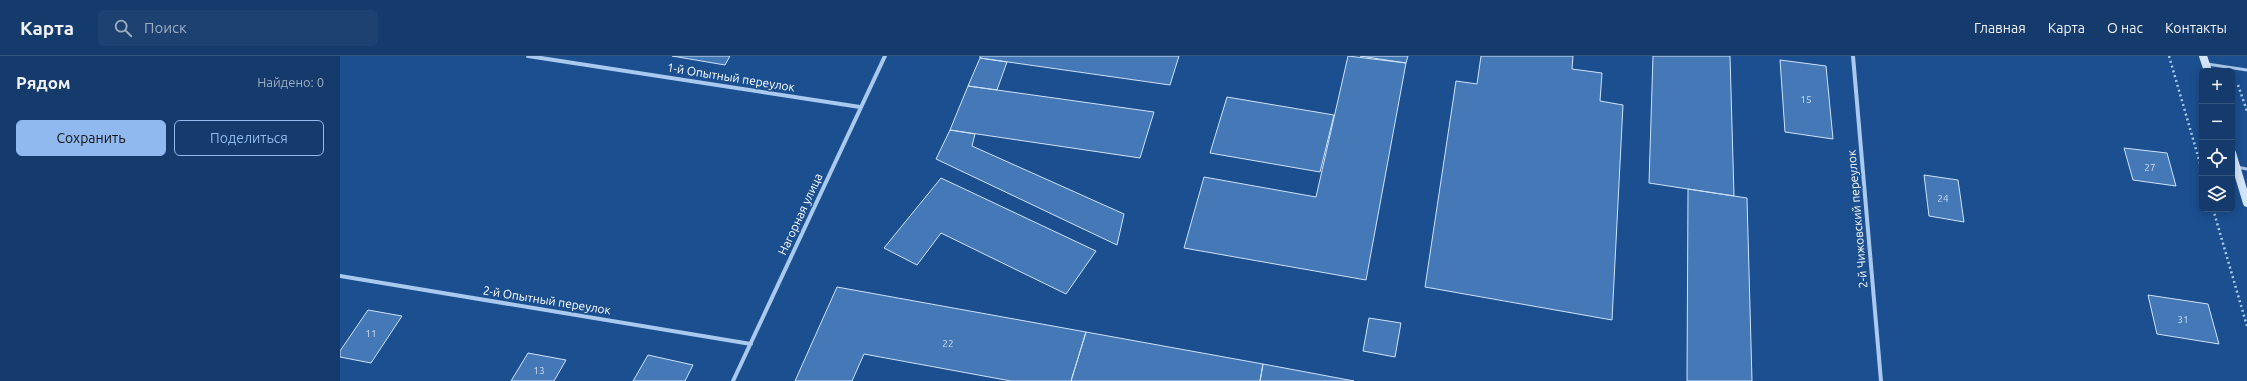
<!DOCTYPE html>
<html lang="ru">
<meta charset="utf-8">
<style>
body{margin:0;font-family:Ubuntu,sans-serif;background:#1d4271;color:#f1f3f6}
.controls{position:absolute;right:12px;top:12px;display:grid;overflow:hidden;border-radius:6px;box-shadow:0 2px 10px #0003}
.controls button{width:36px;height:36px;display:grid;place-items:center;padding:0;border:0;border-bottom:1px solid #33557e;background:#143b6b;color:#f1f3f6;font:20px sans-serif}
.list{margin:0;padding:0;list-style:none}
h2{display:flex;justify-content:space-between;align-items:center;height:52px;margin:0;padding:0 16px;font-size:17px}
h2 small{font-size:13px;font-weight:400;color:#9dadc1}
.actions{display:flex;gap:8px;padding:12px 16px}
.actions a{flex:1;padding:9px 0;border:1px solid #90b9f0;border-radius:6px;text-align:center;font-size:14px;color:#90b9f0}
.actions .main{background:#90b9f0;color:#111}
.icon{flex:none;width:22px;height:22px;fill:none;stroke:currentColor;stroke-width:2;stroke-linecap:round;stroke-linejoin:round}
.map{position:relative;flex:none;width:1907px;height:325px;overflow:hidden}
header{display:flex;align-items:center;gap:24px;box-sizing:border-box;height:56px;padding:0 20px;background:#143b6b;border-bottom:1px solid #33557e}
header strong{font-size:19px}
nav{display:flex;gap:22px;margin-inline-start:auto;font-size:14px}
.search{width:280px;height:36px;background:#1d4271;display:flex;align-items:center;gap:10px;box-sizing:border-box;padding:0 14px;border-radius:6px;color:#9dadc1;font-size:15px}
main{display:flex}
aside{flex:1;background:#143b6b}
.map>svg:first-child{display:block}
.building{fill:#4478b7;stroke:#cfe3fa}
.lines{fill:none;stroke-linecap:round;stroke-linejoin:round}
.path{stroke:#a9c9ee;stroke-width:2.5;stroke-dasharray:2 3;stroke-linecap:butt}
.service{stroke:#a9c9ee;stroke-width:3}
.minor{stroke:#a9c9ee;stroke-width:4}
.secondary{stroke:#d6e6fa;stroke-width:8}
.labels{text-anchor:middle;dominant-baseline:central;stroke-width:3;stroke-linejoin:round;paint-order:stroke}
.number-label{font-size:10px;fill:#d0dded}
.street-label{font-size:12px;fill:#fff;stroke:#1b4f8f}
</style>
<header>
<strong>Карта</strong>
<div class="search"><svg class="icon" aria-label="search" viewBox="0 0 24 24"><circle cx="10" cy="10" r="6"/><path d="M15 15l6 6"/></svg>Поиск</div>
<nav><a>Главная</a><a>Карта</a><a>О нас</a><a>Контакты</a></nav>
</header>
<main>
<aside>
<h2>Рядом<small>Найдено: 0</small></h2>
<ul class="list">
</ul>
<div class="actions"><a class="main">Сохранить</a><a>Поделиться</a></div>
</aside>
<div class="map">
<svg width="1907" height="325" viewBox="0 0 1907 325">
<rect width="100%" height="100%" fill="#1b4f8f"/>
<!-- building -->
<path class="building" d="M332 0H390L385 9Z
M640 0H839L830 29 640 2Z
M1008 0 1066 7 1026 224 844 192 864 121 976 141Z
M1020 0H1068L1066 7Z
M1141 0H1233L1232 13 1262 17 1260 45 1283 49 1272 264 1085 231 1116 25 1137 28Z
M1313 0H1390L1394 140 1309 127Z
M640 2 667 6 657 34 628 30Z
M1440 4 1486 10 1493 83 1445 76Z
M628 30 657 34 814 56 800 102 610 74Z
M887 41 994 59 980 116 870 97Z
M610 74 635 78 632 90 784 158 777 189 596 103Z
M1784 92 1827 97 1836 130 1793 124Z
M1584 119 1618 124 1624 166 1589 160Z
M601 122 756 195 726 238 601 177 577 209 544 192Z
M1348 133 1407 142 1412 325H1347Z
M497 231 746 276 731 325H671L524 298 512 325H455Z
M1808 239 1868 248 1879 288 1817 278Z
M28 254 62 260 31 307 0 301V295Z
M1029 262 1061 267 1055 301 1023 295Z
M746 276 923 308 920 325H731Z
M188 297 226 304 214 325H171Z
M308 299 353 309 345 325H293Z
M923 308 1014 325H920Z"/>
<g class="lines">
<!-- path -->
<path class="path" d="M1829 0 1862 114
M1898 29 1907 55
M1873 153 1907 270"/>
<!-- service -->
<path class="service" d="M1867 8 1907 14
M1897 111 1907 113"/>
<!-- minor -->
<path class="minor" d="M188 0 520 51
M1513 0 1541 325
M0 220 411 288
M393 325 545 0"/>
<!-- secondary -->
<path class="secondary" d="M1863 0 1868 15
M1892 97 1907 147"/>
</g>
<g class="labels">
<!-- number labels -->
<g class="number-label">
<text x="1466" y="43">15</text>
<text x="1810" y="111">27</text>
<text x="1603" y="142">24</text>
<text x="1843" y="263">31</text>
<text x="31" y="277">11</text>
<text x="608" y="287">22</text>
<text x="199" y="314">13</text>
</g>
<!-- street labels -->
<g class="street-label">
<text transform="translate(391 21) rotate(9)">1-й Опытный переулок</text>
<text transform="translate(460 158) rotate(-65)">Нагорная улица</text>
<text transform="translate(1517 163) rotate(-95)">2-й Чижовский переулок</text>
<text transform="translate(207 244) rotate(9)">2-й Опытный переулок</text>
</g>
</g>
</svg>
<div class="controls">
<button>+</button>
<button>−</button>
<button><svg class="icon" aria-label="locate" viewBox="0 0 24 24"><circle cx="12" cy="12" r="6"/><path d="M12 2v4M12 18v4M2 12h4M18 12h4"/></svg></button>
<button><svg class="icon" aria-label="layers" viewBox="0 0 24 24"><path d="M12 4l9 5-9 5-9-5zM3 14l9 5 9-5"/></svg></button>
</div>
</div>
</main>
